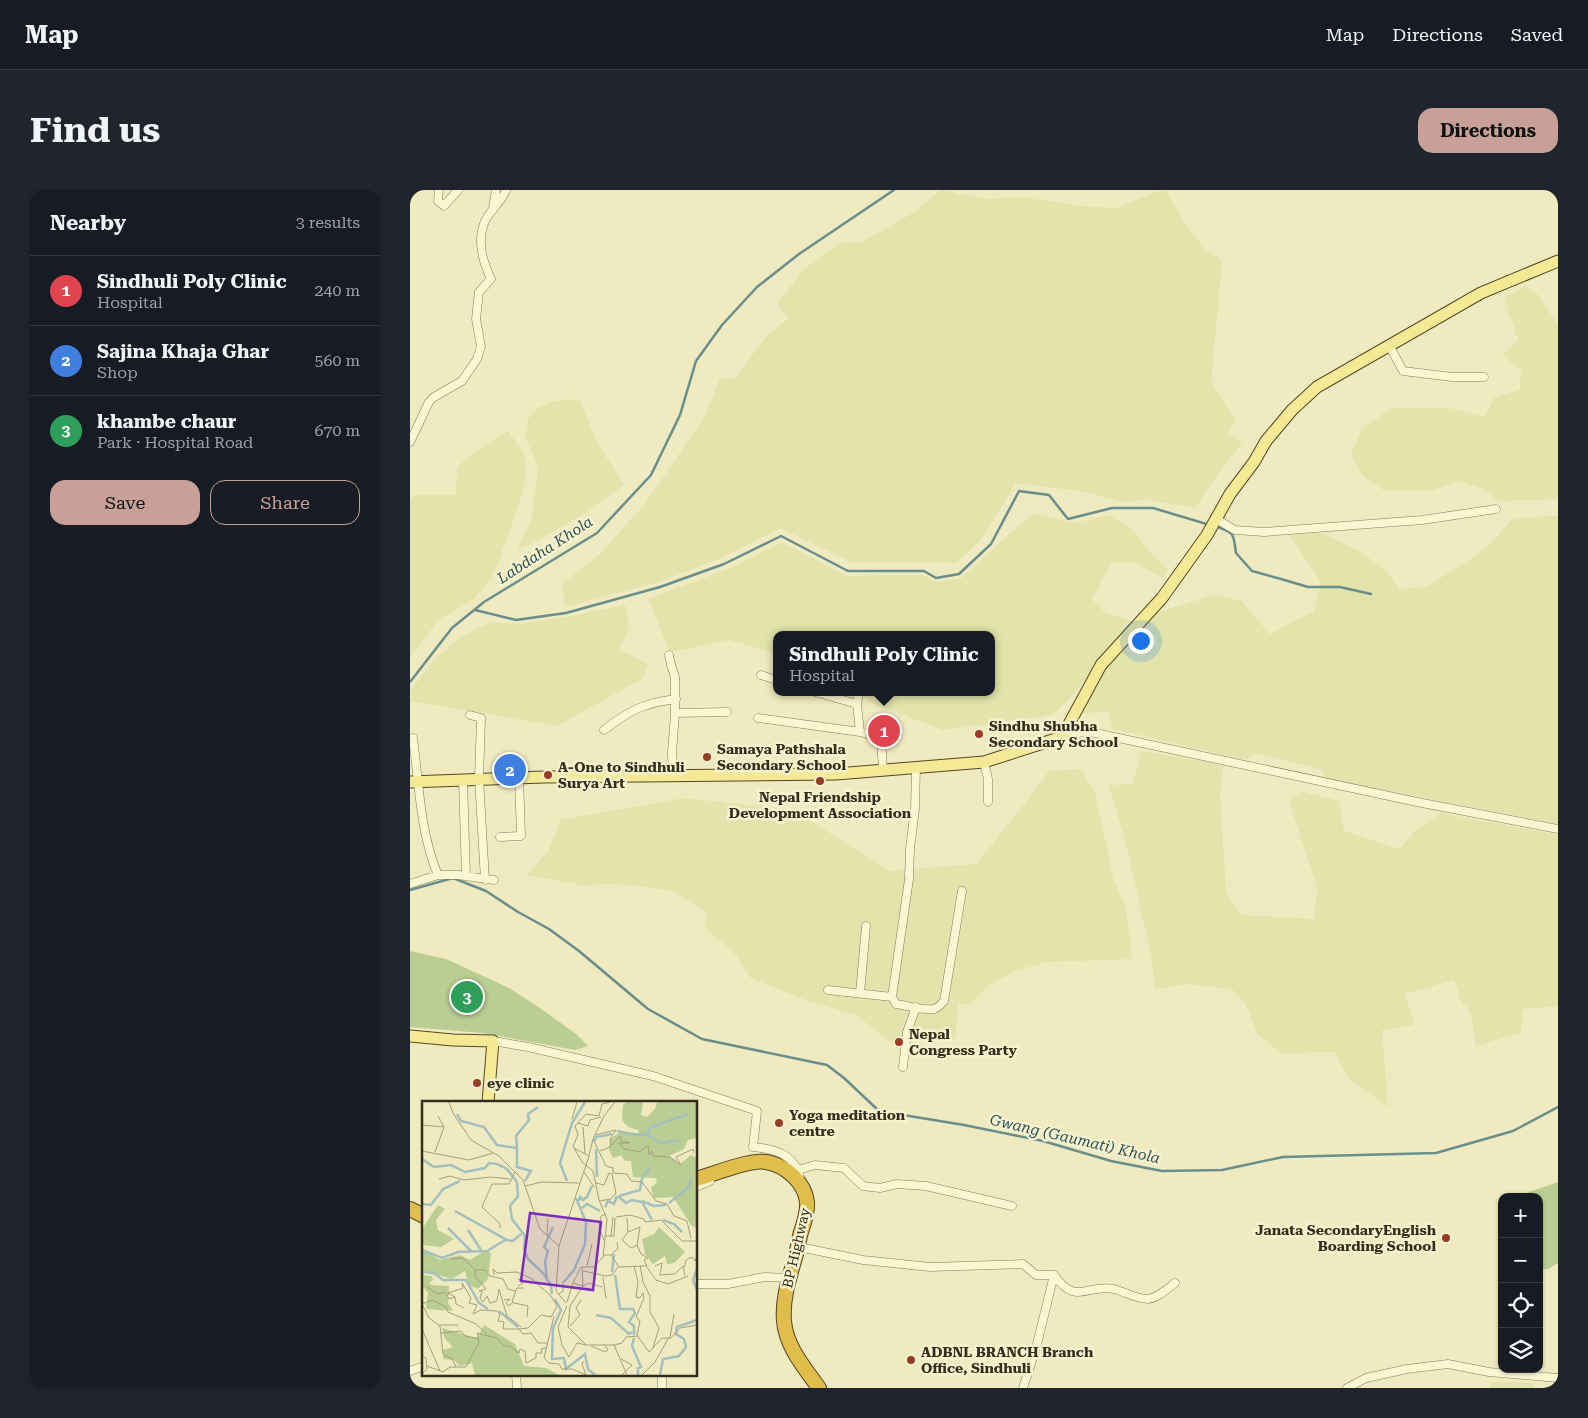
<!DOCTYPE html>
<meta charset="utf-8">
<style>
body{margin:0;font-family:"Roboto Serif",serif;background:#20242c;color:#f1f3f6}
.controls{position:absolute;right:15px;bottom:15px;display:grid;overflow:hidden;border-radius:10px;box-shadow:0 1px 4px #0004}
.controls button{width:45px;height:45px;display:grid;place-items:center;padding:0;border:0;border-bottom:1px solid #363941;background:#171b24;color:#f1f3f6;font:25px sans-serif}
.you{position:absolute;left:730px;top:450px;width:18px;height:18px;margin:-12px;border:4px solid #fff;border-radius:50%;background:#1a73e8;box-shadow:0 0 0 8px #1a73e833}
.badge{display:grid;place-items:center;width:32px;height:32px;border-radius:50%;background:#c9a098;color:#fff;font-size:16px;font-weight:700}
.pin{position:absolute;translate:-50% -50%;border:2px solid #fff;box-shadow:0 1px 5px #0006}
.popup{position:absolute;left:363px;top:441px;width:222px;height:65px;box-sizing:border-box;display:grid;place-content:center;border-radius:10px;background:#171b24;filter:drop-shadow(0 1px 4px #0005);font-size:16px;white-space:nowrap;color:#9ea1a6}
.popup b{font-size:19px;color:#f1f3f6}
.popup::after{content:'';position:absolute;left:50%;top:100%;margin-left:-10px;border:10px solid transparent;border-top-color:#171b24}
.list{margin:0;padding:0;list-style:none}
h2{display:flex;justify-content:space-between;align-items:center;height:65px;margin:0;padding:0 20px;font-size:21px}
h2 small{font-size:16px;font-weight:400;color:#9ea1a6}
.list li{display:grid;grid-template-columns:32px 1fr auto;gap:15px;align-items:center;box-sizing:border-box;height:70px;padding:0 20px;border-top:1px solid #363941}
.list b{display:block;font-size:19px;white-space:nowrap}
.list p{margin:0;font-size:16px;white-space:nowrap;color:#9ea1a6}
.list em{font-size:16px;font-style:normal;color:#9ea1a6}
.actions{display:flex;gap:10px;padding:15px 20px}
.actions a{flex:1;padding:11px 0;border:1px solid #c9a098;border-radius:15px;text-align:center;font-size:18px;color:#c9a098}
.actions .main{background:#c9a098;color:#111}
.icon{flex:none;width:28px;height:28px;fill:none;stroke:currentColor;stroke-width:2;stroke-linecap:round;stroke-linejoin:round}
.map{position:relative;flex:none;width:1148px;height:1198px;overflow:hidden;border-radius:15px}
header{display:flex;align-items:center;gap:30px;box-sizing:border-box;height:70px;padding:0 25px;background:#171b24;border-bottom:1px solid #363941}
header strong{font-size:24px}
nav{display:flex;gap:28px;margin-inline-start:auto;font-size:18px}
.intro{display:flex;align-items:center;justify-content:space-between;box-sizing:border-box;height:120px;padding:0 30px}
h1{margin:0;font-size:35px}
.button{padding:12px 22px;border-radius:15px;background:#c9a098;color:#111;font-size:18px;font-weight:700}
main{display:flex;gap:30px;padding:0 30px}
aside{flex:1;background:#171b24;border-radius:15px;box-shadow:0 1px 4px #0004}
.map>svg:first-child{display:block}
.farmland{fill:#e2e4ac}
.green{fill:#bacd93}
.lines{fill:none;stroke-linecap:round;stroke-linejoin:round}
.stream{stroke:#698e8c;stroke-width:2.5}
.street-casing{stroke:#877a57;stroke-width:9}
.primary-casing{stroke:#55472b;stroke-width:13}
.highway-casing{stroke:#55472b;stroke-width:16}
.street{stroke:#f9f6d2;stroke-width:8}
.primary{stroke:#f4e994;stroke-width:11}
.highway{stroke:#e1bd4c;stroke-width:14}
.poi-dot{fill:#983b25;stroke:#f6f2ce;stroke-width:2}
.labels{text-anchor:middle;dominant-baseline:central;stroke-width:5;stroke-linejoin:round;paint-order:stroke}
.poi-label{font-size:14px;font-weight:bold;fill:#362e1c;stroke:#f6f2ce;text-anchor:start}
.street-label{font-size:14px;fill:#362e1c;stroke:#f6f2ce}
.water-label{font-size:15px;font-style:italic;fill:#2a5157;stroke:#f6f2ce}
.inset-river{fill:none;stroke:#a2c0bd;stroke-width:2.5}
.inset-road{fill:none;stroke:#a59f7e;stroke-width:1}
.view{fill:#7b2cbf;fill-opacity:0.15;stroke:#7b2cbf;stroke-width:2.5}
.inset-edge{fill:none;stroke:#362e1c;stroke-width:2.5}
</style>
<header>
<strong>Map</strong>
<nav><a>Map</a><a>Directions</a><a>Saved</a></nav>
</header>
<div class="intro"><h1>Find us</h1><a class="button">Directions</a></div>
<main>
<aside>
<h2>Nearby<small>3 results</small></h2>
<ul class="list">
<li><span class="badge" style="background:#e0444e">1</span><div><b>Sindhuli Poly Clinic</b><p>Hospital</p></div><em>240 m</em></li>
<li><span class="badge" style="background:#3f7fe0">2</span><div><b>Sajina Khaja Ghar</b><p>Shop</p></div><em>560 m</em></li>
<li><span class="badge" style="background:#2e9e5b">3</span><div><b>khambe chaur</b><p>Park · Hospital Road</p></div><em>670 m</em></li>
</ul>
<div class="actions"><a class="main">Save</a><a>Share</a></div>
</aside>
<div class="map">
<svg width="1148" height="1198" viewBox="0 0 1148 1198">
<rect width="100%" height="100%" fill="#efeabf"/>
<!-- farmland -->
<path class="farmland" d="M530 0H541L547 4 577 9 610 7 671 16 706 18 751 0H756L775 35 796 60 812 71 801 191 825 230 818 242 832 253 807 285 785 318 736 309 713 312 677 302 606 293 571 349 546 373 441 372 370 338 311 368 249 392 155 417 152 394 191 363 234 315 296 225 310 189 326 188 353 150 378 128 367 114 393 80 430 53 451 52 505 22Z
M1116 96 1129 106 1148 135V309L1089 311 1073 299 1049 291 1023 300 975 301 953 286 941 265 952 238 982 218H1040L1075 227 1084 208 1110 200 1111 181 1092 165 1108 150 1094 107Z
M169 209 188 254 214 295 175 323 146 340 117 356 107 359 121 331 128 282 126 271 116 249 118 229 129 217 145 211Z
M98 241 113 262 117 283 111 307 89 371 82 387 65 408 29 430 0 466V310L6 305H46L47 278 59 266Z
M623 323 663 333 700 325 722 340 741 363 759 380 752 388 726 373H701L682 409 696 423 722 431 663 505 642 525 533 540 461 513 450 502H582V445H366V463L319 450 262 462 260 461 238 409 318 379 372 352 437 386 513 385 526 392 551 388Z
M1148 326V634L914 588 911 579 843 563 836 570 702 539 698 522 671 523 695 477 742 424 804 405 831 411 860 444 904 421 911 392 879 344 912 343 949 361 976 381 990 399 1016 397 1061 369 1081 353 1102 330 1117 327Z
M215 415 219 438 210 459 239 475 232 489 147 536 0 511V501L24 470 52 446 80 432 107 434 156 427Z
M731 561 813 575 810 605 816 702 830 725 904 729 907 697 879 611 891 601 929 611 934 641 989 659 1006 640 1031 623 1148 645V816L1113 819 1111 843 1066 856 1061 823 1050 809 1044 790 995 804 1004 835 972 840 978 917 937 887 925 862 871 863 848 844 835 813 822 799 778 794 745 799 741 765 717 658 699 595 723 594Z
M671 579 685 603 704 691 716 718 722 769 638 772 605 781 579 795 560 814H549L545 849 503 850 489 859 446 825 398 811 341 788 325 764 294 737 297 722 262 701 223 695 190 694 177 696 117 685 139 660 150 630 274 608 384 620 479 681 566 674 619 608 639 581Z
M1081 1192 1124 1193 1125 1198H1081Z"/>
<!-- green -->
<path class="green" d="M0 761 36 769 99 798 127 816 166 844 178 856 165 860 72 843 0 837Z
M1148 992V1073L1138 1079 1129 1080V1007H1105Z"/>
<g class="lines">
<!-- stream -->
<path class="stream" d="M805 336C826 343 823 344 826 363L842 381 871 389 898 397H930L961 404
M65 420 106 430 156 423 250 397 314 374 371 346 438 381H514L526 388 549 384 581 354 609 301 639 305 658 329 702 318H743L800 335
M0 492 42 438 74 412 187 343 241 285 270 225 286 171 312 135 347 97 389 64 484 0
M0 700 43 688 76 701 108 722 139 739 169 761 238 819 292 849 417 875 434 888 469 921 554 935 633 951 701 971 752 981 812 980 873 967 1026 963 1103 941 1148 917"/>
<!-- street casing -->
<g class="street-casing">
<path id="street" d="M29 0 28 11 34 16 48 0
M83 18 86 0
M979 155 993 181 1042 187H1074
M0 252 19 212 24 207 52 191 67 169 71 156 66 129 69 102 81 89C72 70 66 49 76 29 82 19 92 11 96 0
M806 329 825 340 854 342 1012 330 1086 319
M259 465 261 475 265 487V523
M351 485 366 490
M405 502 447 514 450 542
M447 514 449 502
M60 525 71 528 69 589 75 690
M348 528 450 542 471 548 473 580
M194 540C220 520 234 513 266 509
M652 547 676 541 1007 612 1148 639
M3 548C9 593 10 643 28 685
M574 572 578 589V612
M263 585 262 563 265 523 317 522
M53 590 56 686
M90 647 111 646 109 588
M0 694 28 685H48L84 690
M418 800 482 807 486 814C495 815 515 821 524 819 528 818 531 814 534 811L552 701
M450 803 456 736
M482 807 499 689 500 658 505 619 506 578
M83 851 118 857 243 886 347 921 343 957C365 959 385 964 390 989
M493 877 497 842 506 817
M388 980 405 975 434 978 453 996 470 998 487 994 516 996 602 1016
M286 997 300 991
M389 1057 453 1070 520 1077 613 1074 626 1085H644
M644 1085C666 1117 679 1093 704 1099 715 1102 726 1109 738 1109 748 1108 757 1099 765 1093
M286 1094H318L355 1087 380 1088
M0 1181 14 1176
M106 1184 107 1198
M252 1184V1198
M613 1198 626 1158 644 1085
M937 1198 956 1188 997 1179 1038 1174 1079 1182 1148 1188"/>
</g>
<!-- primary casing -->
<g class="primary-casing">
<path id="primary" d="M0 592 134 587 426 584 574 572 652 547 691 475 752 408 797 345 820 304 844 272 856 251 882 220 907 197 1071 103 1148 71
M0 846 43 850 83 851 78 912"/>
</g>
<!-- highway casing -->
<g class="highway-casing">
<path id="highway" d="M286 989C305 984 339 969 356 972 376 975 395 993 397 1012 398 1022 394 1033 391 1042 389 1049 388 1057 386 1064 380 1086 372 1108 374 1131 376 1157 395 1178 409 1198
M0 1019 14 1026"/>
</g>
<!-- street -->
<use href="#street" class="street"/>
<!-- primary -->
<use href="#primary" class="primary"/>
<!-- highway -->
<use href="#highway" class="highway"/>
</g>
<!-- markers -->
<g class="poi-dot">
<circle cx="569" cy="544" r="5"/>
<circle cx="297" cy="567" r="5"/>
<circle cx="138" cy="585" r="5"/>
<circle cx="410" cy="591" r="5"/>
<circle cx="489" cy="852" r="5"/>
<circle cx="67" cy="893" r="5"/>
<circle cx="369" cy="933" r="5"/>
<circle cx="1036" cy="1048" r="5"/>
<circle cx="501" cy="1170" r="5"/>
</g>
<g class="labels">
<!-- poi labels -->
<g class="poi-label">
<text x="579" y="536">Sindhu Shubha<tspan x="579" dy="16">Secondary School</tspan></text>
<text x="307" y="559">Samaya Pathshala<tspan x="307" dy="16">Secondary School</tspan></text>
<text x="148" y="577">A-One to Sindhuli<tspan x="148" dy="16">Surya Art</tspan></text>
<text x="410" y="607" text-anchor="middle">Nepal Friendship<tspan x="410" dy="16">Development Association</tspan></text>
<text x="499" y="844">Nepal<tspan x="499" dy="16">Congress Party</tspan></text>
<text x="77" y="893">eye clinic</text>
<text x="379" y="925">Yoga meditation<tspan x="379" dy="16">centre</tspan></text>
<text x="1026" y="1040" text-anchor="end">Janata SecondaryEnglish<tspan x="1026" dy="16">Boarding School</tspan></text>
<text x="511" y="1162">ADBNL BRANCH Branch<tspan x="511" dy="16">Office, Sindhuli</tspan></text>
</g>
<!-- street labels -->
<g class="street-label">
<text transform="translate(386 1058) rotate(-77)">BP Highway</text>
</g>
<!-- water labels -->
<g class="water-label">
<text transform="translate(135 360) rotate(-33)">Labdaha Khola</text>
<text transform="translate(665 949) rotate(13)">Gwang (Gaumati) Khola</text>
</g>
</g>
<!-- overview -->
<g transform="translate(12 911)">
<rect width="275" height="275" fill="#efeabf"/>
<path d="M205 1H221L219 14 225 16 233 8 235 1H275V37L266 39 262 48 247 55 258 63 269 54 275 57V127L269 124 251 96 232 97 229 87 235 81 234 77 211 76 209 60H203L199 54 191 57 187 49 188 38 198 31 217 32 216 29 206 26 200 19 201 4ZM16 104 23 108 14 119 16 129 32 138 19 146 0 144V128ZM237 126 263 151 252 162 245 163 243 155 231 163 223 153 220 138 232 133ZM0 149 18 159 38 154 48 159 64 149 69 152 66 178 56 188 47 184 43 170 30 178 0 169ZM0 174 10 175 11 179 7 182 10 184 27 185 26 202 31 210 4 208 6 192 0 184ZM62 224 93 243 102 265 124 267 137 274H53L50 262 38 265 32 259 21 258V249L31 246 23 238 20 227 55 237Z" fill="#bacd93"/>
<path class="inset-river" d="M35 13 39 20 62 26 75 44 95 47V66L109 70 103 80M195 30 214 34 225 33 229 26 266 13M225 34 239 42 257 39M173 40 174 36 190 33M95 47 94 35 107 19 106 13 116 6M174 48 175 76M0 58 12 66 29 64 43 71 63 67 67 62 75 63 85 68 95 81M145 80 138 62 150 22 163 1M95 81 96 95 88 105 90 118 103 135 102 148 106 158 121 172 129 184 130 193M196 95 204 102 210 99 220 101 230 119M197 95 218 89 220 78 228 66M157 100 158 96 161 99 165 96 170 85M220 100 232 105 244 104M247 102 267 86 269 78M0 103 9 104 21 88 38 80M183 106 186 100 192 103 195 95M160 107 165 103 178 110M33 110 85 139 91 140 99 133M241 119 252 123 260 131M26 127 49 150M46 129 59 149M0 149 20 157 36 151 65 150 85 138M275 168 271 179 275 189M0 171 12 172 21 179H44L57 202 66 208M190 171 192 153M193 174 198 208H211L213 212 207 221 212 225V234M125 179 123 161 126 150 122 146 131 126M142 181 152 169 163 143 164 121 154 97M133 198 139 209 131 227 130 258 142 257 144 268 163 253 166 268 173 274M77 210 96 226M174 214 189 217 207 233 210 231M212 237 210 245 219 266 216 267V274M238 274 241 258 257 255 264 246 262 238 254 233 255 226 275 219"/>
<path class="inset-road" d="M27 1 31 12 49 39 77 55 101 79 118 128 137 145 134 190 144 202M188 1 180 3 177 15 164 13 153 25 156 34 151 45 160 61 171 70 177 99 185 118 181 156 172 166H160L161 185 148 205 146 226 164 244H192L205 274M150 18 155 1M156 22 166 25 168 19 179 16M0 24 22 26M161 26 163 52M173 34 194 29 188 38 189 44M171 38 182 15 193 1M152 47 167 55 171 38 184 65 191 67V72L205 73 209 80 220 81 234 100 245 103 252 115 265 120 269 138M0 50 47 59 71 52M178 50 188 46 198 35 200 41H205L208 42H197L202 48 218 51 226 44 227 54 230 50 231 55 248 56 259 64 254 56 271 48 272 52M13 51 22 26 16 15M162 71 172 86M17 78 28 75 42 79 69 76 88 78M174 82 182 84 187 72 190 73 194 92 189 98 177 100M103 85 120 81 157 82M194 116 208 114 222 118 223 121 239 119 260 140H275M205 117 206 131 218 126 215 144 219 153 226 157 222 159 225 165M78 127V123L60 106 70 83H87L93 71M206 131 200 139 209 147 215 144M125 135 126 118M183 135H192L193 117M189 135 191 116M182 139 177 127 179 115 184 113M137 145 167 55M182 154H189L197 166 224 165 234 179 246 183 266 175M189 154 196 147 195 141M28 158 41 157 53 169V175L64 188 57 190H60L58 197 61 201 65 195 68 202 75 200 77 188 85 215 99 226M218 164 221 181 228 195V211L237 227 231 247M165 165 170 143M212 165 216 181 214 196 218 197 221 192 222 197 214 216 218 220 215 234 227 251 240 237H249L258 227 275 224M233 165 240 162 238 174 253 173 261 165 263 175M262 167 264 159 270 156 273 160 275 154M53 169H63L68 175 81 178 86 188 93 190M161 170 184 175 190 174 196 166M72 174 71 168 75 172 95 171 110 178 129 195 135 205M181 176 184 198M151 182 159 166M96 185 101 182 96 178 100 179V175M161 185 167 182 180 186M5 186 16 193 23 191 27 198 33 196M137 193 141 190V180M82 199 88 198 84 202 86 205 92 201 90 200 95 187H102M145 201 151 182 161 185M92 202 106 205 105 216M145 205 136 226 140 244 147 256 155 242 164 244M42 207 34 203 33 196 26 192 41 187 40 182 49 197 47 202 55 204 51 213M51 213 59 209 75 210 78 213 76 220 82 221 81 228H97L106 227 119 214 129 216 135 205M132 215 122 257 127 262 137 263 140 268H150L164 274M18 224H36M148 225 158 214 154 207 159 199M0 228 18 270M97 228 101 233 109 232 116 242H125M19 232 39 230 43 235 57 238M248 236 252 213M75 237 82 245H88L97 252 98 248 103 250 104 262 114 257V252H120L119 248 124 247M192 244 200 242 204 236 216 235M169 245 183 251 186 249 183 245M0 255 4 257 5 268 0 273M199 258 210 264 200 274M162 260 160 263 164 274M5 265 21 271 28 266H44L57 241 55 232 75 237M34 266 30 258 21 253 18 225 7 217 0 203 10 199 24 206 26 211 54 223 65 233M220 274 233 261 247 236"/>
<path class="view" d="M108 112 179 121 171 189 99 180Z"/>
<rect width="275" height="275" class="inset-edge"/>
</g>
</svg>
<div class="controls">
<button>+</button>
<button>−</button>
<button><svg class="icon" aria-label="locate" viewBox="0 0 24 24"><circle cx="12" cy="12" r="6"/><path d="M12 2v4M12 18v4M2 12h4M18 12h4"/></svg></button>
<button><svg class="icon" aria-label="layers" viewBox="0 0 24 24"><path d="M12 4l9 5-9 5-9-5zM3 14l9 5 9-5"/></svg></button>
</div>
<div class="you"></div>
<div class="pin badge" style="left:474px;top:541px;background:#e0444e">1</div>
<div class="popup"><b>Sindhuli Poly Clinic</b>Hospital</div>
<div class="pin badge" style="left:100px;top:580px;background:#3f7fe0">2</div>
<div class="pin badge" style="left:57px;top:807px;background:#2e9e5b">3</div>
</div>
</main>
